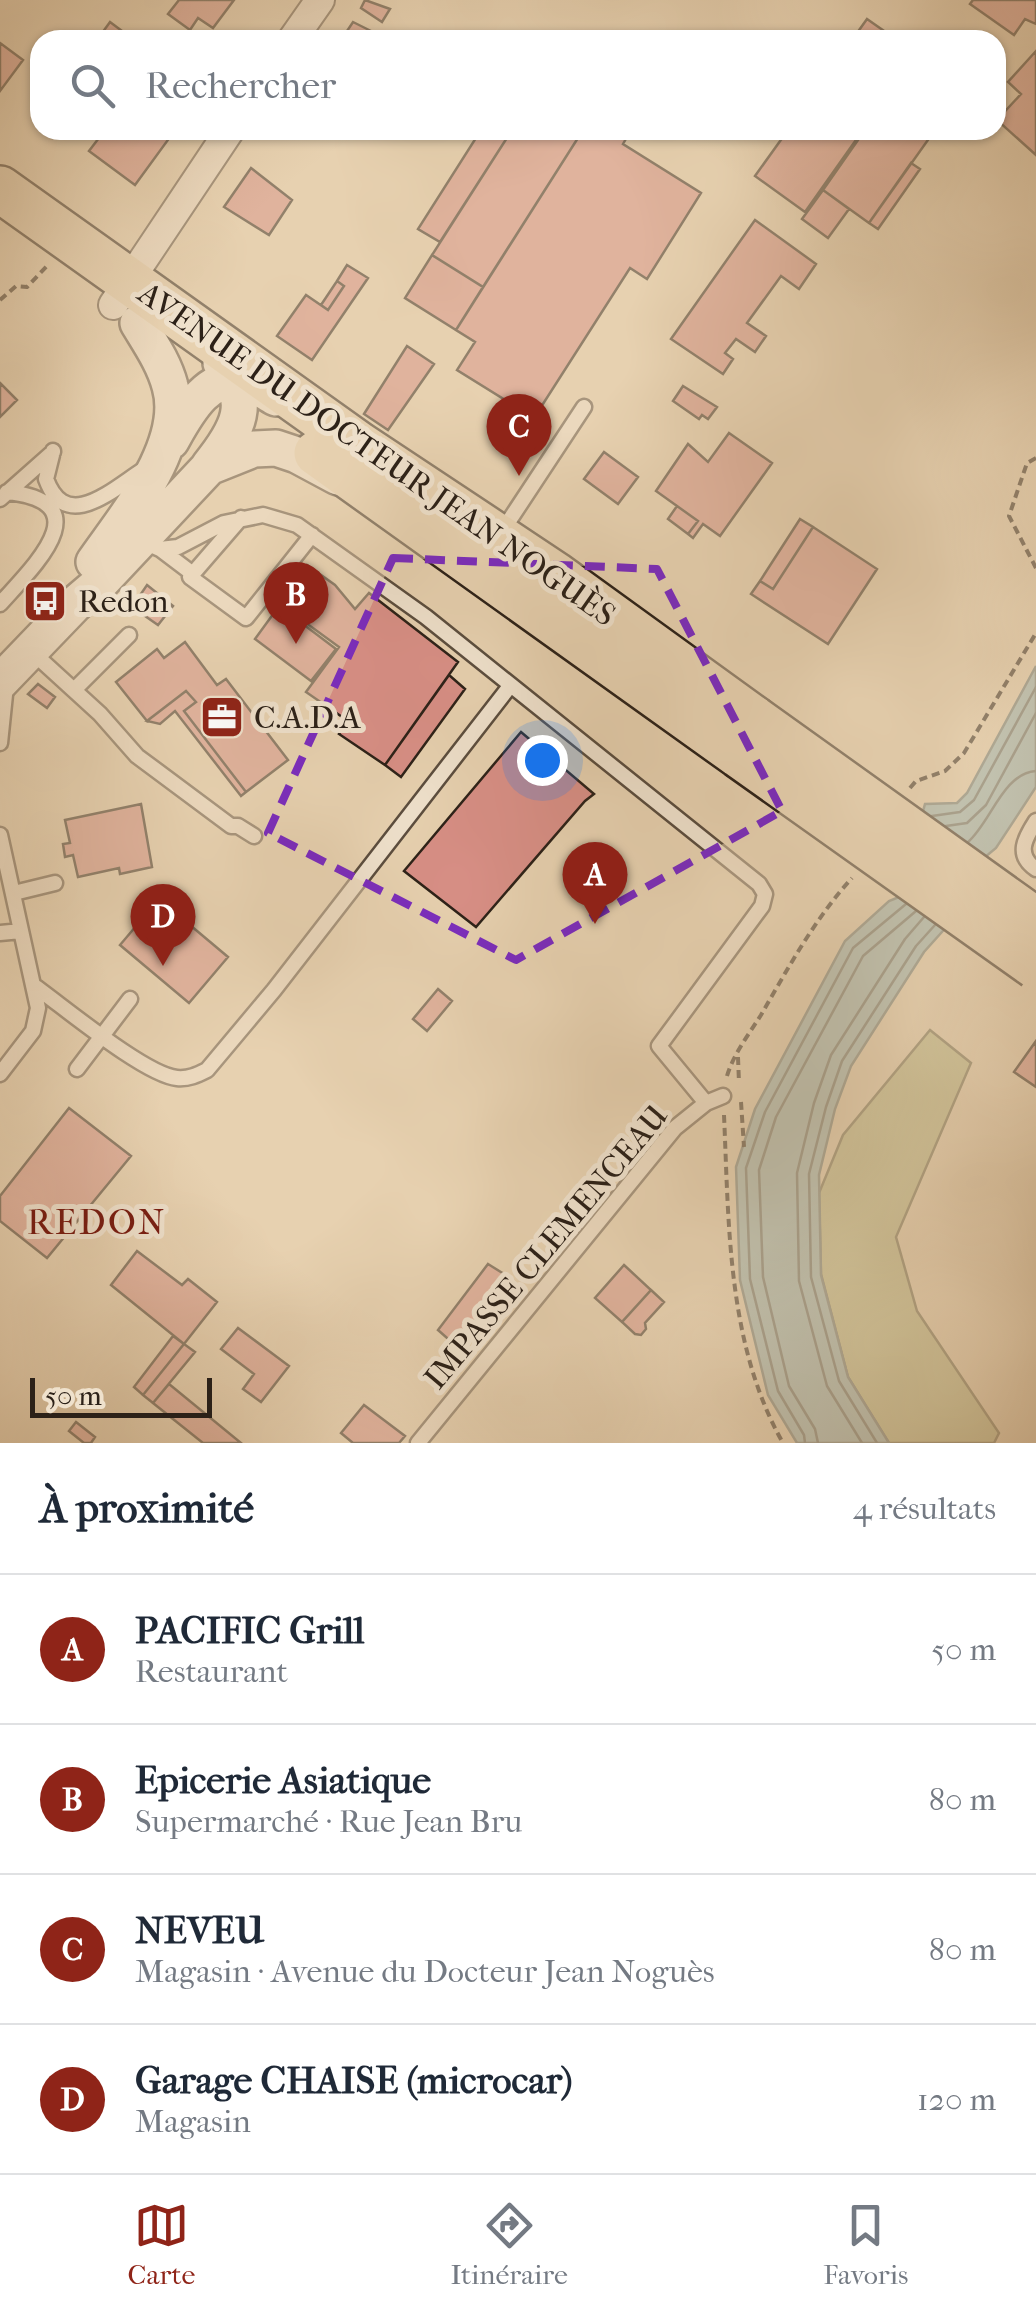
<!DOCTYPE html>
<html lang="fr">
<meta charset="utf-8">
<style>
body{margin:0;font-family:"IM FELL French Canon",serif;background:#f2f2f3;color:#1f2937}
.scale{position:absolute;left:30px;bottom:25px;width:182px;box-sizing:border-box;padding-left:10px;border:5px solid #2c2118;border-top:0;font-size:28px;line-height:35px;white-space:nowrap;color:#2c2118;-webkit-text-stroke:8px #efe1cc;paint-order:stroke}
.you{position:absolute;left:542px;top:760px;width:35px;height:35px;margin:-25px;border:8px solid #fff;border-radius:50%;background:#1a73e8;box-shadow:0 0 0 15px #1a73e833}
.badge{display:grid;place-items:center;width:65px;height:65px;border-radius:50%;background:#8f2418;color:#fff;font-size:32px;font-weight:700}
.pin{position:absolute;translate:-50% -82px;filter:drop-shadow(0 2px 5px #0008)}
.pin::after{content:'';position:absolute;top:52px;width:35px;height:30px;background:inherit;clip-path:polygon(0 0,100% 0,50% 100%)}
.list{margin:0;padding:0;list-style:none}
h2{display:flex;justify-content:space-between;align-items:center;height:130px;margin:0;padding:0 40px;font-size:42px}
h2 small{font-size:32px;font-weight:400;color:#747a83}
.list li{display:grid;grid-template-columns:65px 1fr auto;gap:30px;align-items:center;box-sizing:border-box;height:150px;padding:0 40px;border-top:2px solid #e0e1e3}
.list b{display:block;font-size:38px;white-space:nowrap}
.list p{margin:0;font-size:32px;white-space:nowrap;color:#747a83}
.list em{font-size:32px;font-style:normal;color:#747a83}
.icon{flex:none;width:55px;height:55px;fill:none;stroke:currentColor;stroke-width:2;stroke-linecap:round;stroke-linejoin:round}
.map{position:relative;flex:none;width:1036px;height:1443px;overflow:hidden}
.search{position:absolute;background:#fff;box-shadow:0 2px 8px #0004;left:30px;right:30px;top:30px;height:110px;display:flex;align-items:center;gap:25px;box-sizing:border-box;padding:0 35px;border-radius:30px;color:#747a83;font-size:38px}
.sheet{height:730px;background:#fff}
nav{display:flex;justify-content:space-around;align-items:center;box-sizing:border-box;height:140px;border-top:2px solid #e0e1e3;background:#fff;font-size:28px;color:#747a83}
nav a{display:grid;justify-items:center;gap:5px}
nav .on{color:#8f2418}
.map>svg:first-child{display:block}
.green{fill:#bcba87;stroke:#746e50;stroke-width:2.5}
.water{fill:#9ab5b5;stroke:#6e7a76;stroke-width:2.5}
.lines{fill:none;stroke-linecap:round;stroke-linejoin:round}
.shore{stroke:#636b66;stroke-width:2.5}
.building{fill:#d88f86;stroke:#2c2118;stroke-width:2.5}
.service-casing{stroke:#5b4d3e;stroke-width:19}
.minor-casing{stroke:#5b4d3e;stroke-width:32}
.tertiary-casing{stroke:#5b4d3e;stroke-width:40}
.primary-casing{stroke:#2c2118;stroke-width:50}
.path{stroke:#2c2118;stroke-width:4;stroke-dasharray:8 5;stroke-linecap:butt}
.service{stroke:#efe1cc;stroke-width:14}
.minor{stroke:#efe1cc;stroke-width:28}
.tertiary{stroke:#efe1cc;stroke-width:35}
.primary{stroke:#e7d1b0;stroke-width:45}
.primary-bridge-casing{stroke:#2c2118;stroke-width:50;stroke-linecap:butt}
.primary-bridge{stroke:#e7d1b0;stroke-width:45}
.marked{fill:none;stroke:#7b2cbf;stroke-width:8;stroke-dasharray:20 12;stroke-linejoin:round}
.labels{text-anchor:middle;dominant-baseline:central;stroke-width:10;stroke-linejoin:round;paint-order:stroke}
.street-label{font-size:32px;fill:#2c2118;stroke:#efe1cc}
.poi-label{font-size:32px;fill:#2c2118;stroke:#efe1cc;text-anchor:start}
.neighbourhood-label{font-size:35px;letter-spacing:2.5px;fill:#7a1f14;stroke:#efe1cc}
</style>
<div class="map">
<svg width="1036" height="1443" viewBox="0 0 1036 1443">
<rect width="100%" height="100%" fill="#e7d1b0"/>
<filter id="stains"><feTurbulence type="fractalNoise" baseFrequency=".002" numOctaves="4"/><feColorMatrix values="0 0 0 0 .2 0 0 0 0 .09 0 0 0 0 .02 0 0 0 .5 -.17"/></filter>
<radialGradient id="worn" r=".72"><stop offset=".6" stop-color="#630" stop-opacity="0"/><stop offset="1" stop-color="#630" stop-opacity=".3"/></radialGradient>
<!-- green -->
<path class="green" d="M930 1030 971 1063 896 1237 917 1311 999 1433 994 1443H889L848 1377 821 1274 819 1193 843 1135Z"/>
<!-- water -->
<path class="water" d="M1036 666V787L996 848 960 878 950 923 924 952 851 1066 835 1109 819 1175 821 1275 848 1377 889 1443H797L768 1395 740 1280 736 1167 755 1109 845 941 889 901 899 897 925 804 957 803 967 793Z"/>
<g class="lines">
<!-- shore -->
<path class="shore" d="M932 816 960 812 974 800 1036 687
M946 826 967 823 986 805 1036 713
M968 842C991 822 1003 773 1036 771
M805 1443 804 1435 778 1391 750 1279 746 1168 765 1112 853 948 906 904
M818 1443 815 1429 789 1386 763 1277 759 1170 776 1117 863 956 916 911
M862 1443 827 1386 799 1281 797 1173 814 1103 831 1055 905 939 924 917
M877 1443 839 1381 811 1277 809 1174 826 1107 842 1061 916 946 935 925"/>
</g>
<!-- building -->
<path class="building" d="M179 0H234L213 28 198 18 190 30 168 14Z
M365 0 390 9 382 22 361 8Z
M973 0H1036V24L1025 19 1014 35 970 4Z
M867 19 897 40H852Z
M110 22 134 40H97Z
M353 22 389 40H341Z
M0 43 23 60 0 91Z
M1036 51V155L997 120 1021 94 1008 82Z
M105 130H170L173 133 135 185 89 151Z
M481 130H512L440 242 418 229Z
M512 130H583L483 287 432 255Z
M583 130H601L613 138 618 131 627 137 623 144 701 193 647 279 630 268 534 418 457 370 475 342 456 330Z
M788 130H863L805 212 755 176Z
M865 130H935L869 223 823 190Z
M911 163 920 169 878 229 869 223Z
M251 168 292 200 269 235 224 207Z
M823 190 849 209 828 238 802 219Z
M755 220 816 264 799 289 781 276 747 323 766 336 755 352 736 339 725 353 733 359 723 374 671 339Z
M432 255 483 287 456 330 405 298Z
M347 265 368 278 312 360 277 336 306 295 328 310 344 286 337 281Z
M337 281 344 286 328 310 321 305Z
M407 346 434 364 388 430 364 414Z
M0 383 17 400 0 417Z
M683 386 717 407 708 419 702 415 699 419 673 401Z
M729 433 772 463 720 536 703 524 693 538 688 534 698 521 656 491 688 444 708 462Z
M604 452 638 477 618 504 584 479Z
M677 506 698 521 688 534 668 519Z
M800 519 813 527 773 589 760 581Z
M813 527 877 569 828 644 751 594 760 581 773 589Z
M307 565 335 585 355 609 369 593 458 662 385 765 339 734 348 721 306 692 339 647 280 604Z
M147 585 173 606 158 625 132 607Z
M279 606 336 649 311 681 255 639Z
M185 642 217 685 226 679 288 760 246 792 184 711 196 702 186 691 147 721 116 682 157 649 164 658Z
M449 675 465 689 401 777 385 765Z
M38 684 55 697 47 708 28 694Z
M186 691 196 702 184 711 246 792 241 796 175 711 160 724 147 721Z
M521 732 594 794 585 801 476 927 404 871Z
M141 804 152 867 120 874 119 868 78 877 73 855 65 857 63 844 70 843 65 820Z
M159 899 228 957 189 1003 120 945Z
M438 989 452 1001 427 1031 413 1019Z
M1036 1041V1087L1014 1072Z
M69 1108 131 1156 47 1258 0 1221V1196Z
M137 1251 182 1285 188 1279 217 1302 184 1344 111 1285Z
M488 1264 504 1274 496 1288 500 1292 455 1345 438 1330Z
M624 1265 651 1290 622 1322 595 1298Z
M651 1290 664 1302 645 1323 646 1329 641 1335 635 1334 622 1322Z
M238 1328 289 1366 261 1402 243 1389 254 1374 221 1349Z
M173 1336 184 1344 143 1395 134 1387Z
M184 1344 195 1352 153 1403 143 1395Z
M169 1384 241 1443H203L153 1403Z
M364 1405 405 1436 399 1443H353L341 1433Z
M76 1422 95 1437 91 1443H84L69 1431Z"/>
<g class="lines">
<!-- service casing -->
<g class="service-casing">
<path id="service" d="M53 451 46 479C66 534 113 489 143 470
M0 499 53 452
M241 518 190 577 246 618 312 535
M501 533 584 407
M140 540 160 549 178 547 224 523 263 515 297 525 426 617 759 884 765 894 762 906 659 1046 706 1103
M160 549 193 574
M0 604C34 566 102 502 7 492
M31 651 100 714 137 756 231 826H238L254 836
M74 690 129 635
M0 743 6 685
M1036 821C1025 838 1015 855 1036 869
M0 835 38 1008 33 1031 0 1074
M14 893 55 883
M0 933 21 931
M33 985C64 1007 145 1075 177 1078 189 1079 197 1075 207 1070L274 990 510 686
M77 1069 130 999
M418 1443 675 1128 706 1103 723 1096"/>
</g>
<!-- minor casing -->
<g class="minor-casing">
<path id="minor" d="M292 40 320 0
M113 305 230 130"/>
</g>
<!-- tertiary casing -->
<g class="tertiary-casing">
<path id="tertiary" d="M171 441C185 416 209 369 247 382 257 385 267 393 276 398
M209 466C238 430 254 401 221 363
M94 562C125 517 187 445 170 386 164 363 150 343 138 323
M0 682 75 604 102 581 209 467 254 449 276 448 297 455 338 477"/>
</g>
<!-- primary casing -->
<g class="primary-casing">
<path id="primary" d="M0 189 359 445 555 575 754 719
M317 453 739 755"/>
</g>
<!-- path -->
<path class="path" d="M0 300 16 286 27 287 47 266
M1036 458 1027 463 1009 516 1036 568
M910 788 916 781 945 771 964 753 1036 633
M738 1057 739 1083
M727 1076C733 1055 749 1034 761 1015 788 968 816 917 852 878
M741 1102 744 1147
M724 1115C729 1226 727 1344 783 1443"/>
<!-- service -->
<use href="#service" class="service"/>
<!-- minor -->
<use href="#minor" class="minor"/>
<!-- tertiary -->
<use href="#tertiary" class="tertiary"/>
<!-- primary -->
<use href="#primary" class="primary"/>
<!-- primary-bridge casing -->
<g class="primary-bridge-casing">
<path id="primary-bridge" d="M754 719 1036 921
M739 755 1036 966"/>
</g>
<!-- primary-bridge -->
<use href="#primary-bridge" class="primary-bridge"/>
</g>
<!-- marked area -->
<path d="M0 0H1036V1443H0ZM393 558 657 569 782 811 516 960 268 833Z" fill="#e7d1b0" fill-opacity=".55" fill-rule="evenodd"/>
<path class="marked" d="M393 558 657 569 782 811 516 960 268 833Z"/>
<!-- icons -->
<defs>
<g id="bus-square" transform="scale(2.25)"><rect x="-9" y="-9" width="18" height="18" rx="4" fill="#8f2418" stroke="#efe1cc"/><path d="M-5-6H5V4H4V6H2V4H-2V6H-4V4H-5ZM-3.5-4V0h7V-4ZM-3.5 1.2v1.5H-2V1.2ZM2 1.2v1.5H3.5V1.2Z" fill="#fff"/></g>
<g id="office-square" transform="scale(2.25)"><rect x="-9" y="-9" width="18" height="18" rx="4" fill="#8f2418" stroke="#efe1cc"/><path d="M-6-3h4V-5.5h4V-3h4V5H-6ZM-1-4.5V-3h2v-1.5ZM-6 0V1H6V0Z" fill="#fff"/></g>
</defs>
<g fill-rule="evenodd">
<use href="#bus-square" x="45" y="601"/>
<use href="#office-square" x="222" y="717"/>
</g>
<g class="labels">
<!-- street labels -->
<g class="street-label">
<text transform="translate(377 454) rotate(35)">AVENUE DU DOCTEUR JEAN NOGUÈS</text>
<text transform="translate(546 1247) rotate(-50)">IMPASSE CLEMENCEAU</text>
</g>
<!-- poi labels -->
<g class="poi-label">
<text x="78" y="601">Redon</text>
<text x="254" y="717">C.A.D.A</text>
</g>
<!-- neighbourhood labels -->
<g class="neighbourhood-label">
<text x="97" y="1222">REDON</text>
</g>
</g>
<rect width="100%" height="100%" filter="url(#stains)"/>
<rect width="100%" height="100%" fill="url(#worn)"/>
</svg>
<div class="scale">50 m</div>
<div class="you"></div>
<div class="pin badge" style="left:595px;top:924px">A</div>
<div class="pin badge" style="left:296px;top:644px">B</div>
<div class="pin badge" style="left:519px;top:476px">C</div>
<div class="pin badge" style="left:163px;top:966px">D</div>
<div class="search"><svg class="icon" aria-label="search" viewBox="0 0 24 24"><circle cx="10" cy="10" r="6"/><path d="M15 15l6 6"/></svg>Rechercher</div>
</div>
<section class="sheet">
<h2>À proximité<small>4 résultats</small></h2>
<ul class="list">
<li><span class="badge">A</span><div><b>PACIFIC Grill</b><p>Restaurant</p></div><em>50 m</em></li>
<li><span class="badge">B</span><div><b>Epicerie Asiatique</b><p>Supermarché · Rue Jean Bru</p></div><em>80 m</em></li>
<li><span class="badge">C</span><div><b>NEVEU</b><p>Magasin · Avenue du Docteur Jean Noguès</p></div><em>80 m</em></li>
<li><span class="badge">D</span><div><b>Garage CHAISE (microcar)</b><p>Magasin</p></div><em>120 m</em></li>
</ul>
</section>
<nav>
<a class="on"><svg class="icon" aria-label="map" viewBox="0 0 24 24"><path d="M3 6l6-2 6 2 6-2v14l-6 2-6-2-6 2zM9 4v14M15 6v14"/></svg>Carte</a>
<a><svg class="icon" aria-label="directions" viewBox="0 0 24 24"><path d="M12 3l9 9-9 9-9-9zM9 14v-3h6M13 9l2 2-2 2"/></svg>Itinéraire</a>
<a><svg class="icon" aria-label="saved" viewBox="0 0 24 24"><path d="M7 4h10v16l-5-4-5 4z"/></svg>Favoris</a>
</nav>
